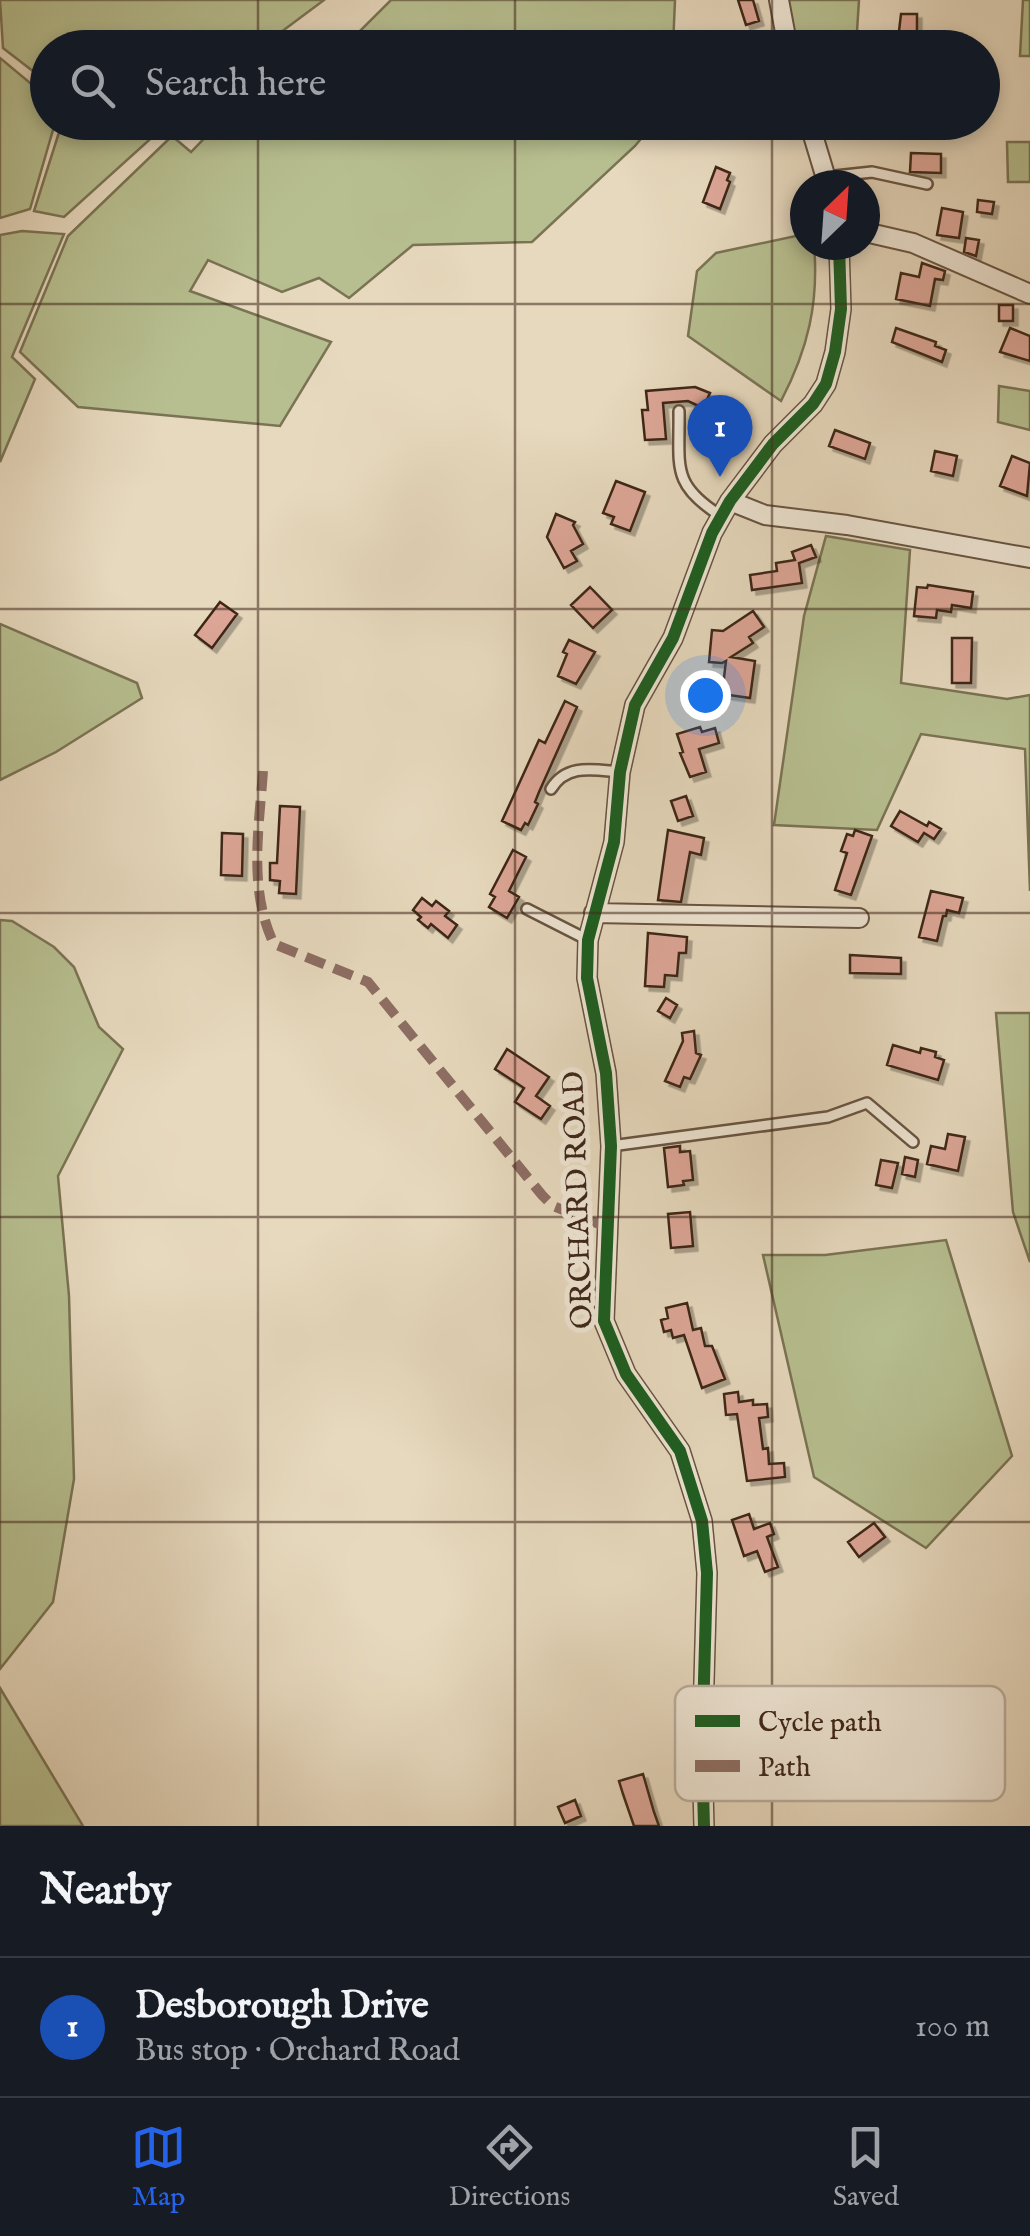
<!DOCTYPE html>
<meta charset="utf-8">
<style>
body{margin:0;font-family:"IM FELL English",serif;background:#242831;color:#f1f3f6}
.compass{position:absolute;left:790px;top:170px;width:90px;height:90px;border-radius:50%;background:#171b24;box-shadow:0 5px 15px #0003;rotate:25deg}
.you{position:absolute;left:705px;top:695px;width:35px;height:35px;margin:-25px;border:8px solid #fff;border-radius:50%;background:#1a73e8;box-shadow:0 0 0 15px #1a73e833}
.badge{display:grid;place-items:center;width:65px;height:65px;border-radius:50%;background:#2563eb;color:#fff;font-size:32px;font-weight:700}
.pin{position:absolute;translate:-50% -82px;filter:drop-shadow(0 2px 5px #0008)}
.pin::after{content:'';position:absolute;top:52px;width:35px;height:30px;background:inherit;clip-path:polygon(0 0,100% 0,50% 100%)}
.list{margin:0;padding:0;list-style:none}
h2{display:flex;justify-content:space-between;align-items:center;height:130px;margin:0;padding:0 40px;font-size:42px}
h2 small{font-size:32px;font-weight:400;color:#9ea1a6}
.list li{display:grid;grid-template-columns:65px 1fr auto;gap:30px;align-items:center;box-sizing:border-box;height:140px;padding:0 40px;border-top:2px solid #363941}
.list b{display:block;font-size:38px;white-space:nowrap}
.list p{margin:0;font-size:32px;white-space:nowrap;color:#9ea1a6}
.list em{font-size:32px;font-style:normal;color:#9ea1a6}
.icon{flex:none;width:55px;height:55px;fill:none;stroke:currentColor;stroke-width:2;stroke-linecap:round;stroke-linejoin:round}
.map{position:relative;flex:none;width:1030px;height:1826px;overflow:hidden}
.search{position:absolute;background:#171b24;box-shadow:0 5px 15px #0003;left:30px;right:30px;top:30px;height:110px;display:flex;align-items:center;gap:25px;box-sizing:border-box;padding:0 35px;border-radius:55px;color:#9ea1a6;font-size:38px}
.sheet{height:270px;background:#171b24}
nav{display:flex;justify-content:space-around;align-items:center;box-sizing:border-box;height:140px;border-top:2px solid #363941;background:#171b24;font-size:28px;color:#9ea1a6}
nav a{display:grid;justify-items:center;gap:5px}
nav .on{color:#2563eb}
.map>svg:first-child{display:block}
.green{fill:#b7bf90;stroke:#7a7354;stroke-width:2.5}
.building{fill:#dda697;stroke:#3e2719;stroke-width:2.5;filter:url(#shadow)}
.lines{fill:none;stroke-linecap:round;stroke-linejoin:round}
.lane-casing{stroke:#685442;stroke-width:14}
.street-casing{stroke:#685442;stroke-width:22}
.lane{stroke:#efe6d5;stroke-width:9}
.street{stroke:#efe6d5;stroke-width:18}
.quiet{stroke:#8d6e63;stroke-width:10;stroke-dasharray:20 10;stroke-linecap:butt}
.cycleway-casing{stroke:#efe6d5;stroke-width:19}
.cycleway{stroke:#1b5e20;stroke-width:12}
.grid{fill:none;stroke:#3e2719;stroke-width:2.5;stroke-opacity:0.55}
.labels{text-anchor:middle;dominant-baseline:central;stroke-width:10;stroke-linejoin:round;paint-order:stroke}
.street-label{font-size:30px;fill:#3e2719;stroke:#efe6d5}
.key{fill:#efe6d5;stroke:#baad9d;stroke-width:2.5}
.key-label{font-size:28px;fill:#3e2719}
</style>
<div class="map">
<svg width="1030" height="1826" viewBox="0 0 1030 1826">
<defs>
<filter id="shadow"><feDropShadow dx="4.5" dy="4.5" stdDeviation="0" flood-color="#0004"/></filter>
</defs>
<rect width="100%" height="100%" fill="#e7d9be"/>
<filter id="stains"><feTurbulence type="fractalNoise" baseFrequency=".002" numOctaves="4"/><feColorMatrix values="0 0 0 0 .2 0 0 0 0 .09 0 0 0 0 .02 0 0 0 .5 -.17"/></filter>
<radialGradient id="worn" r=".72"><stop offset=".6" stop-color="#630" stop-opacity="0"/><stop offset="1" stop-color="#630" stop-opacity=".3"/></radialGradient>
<!-- green -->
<path class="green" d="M0 0H324L261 47 48 48 47 82 3 48Z
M391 0H675L673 47H329L354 37Z
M784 0H859L856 47H799L794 41Z
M1023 0H1030V56H1020Z
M0 58 47 97 48 122 55 123 30 209 0 218Z
M62 123V122L168 123 64 217 34 211Z
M219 123V122L654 123 635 146 532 242 413 245 349 298 319 278 282 292 208 260 190 291 331 342 280 426 78 407 20 352 68 236 172 136 191 152Z
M1007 142H1030V182H1008Z
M22 231 64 234 12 357 35 379 0 462V235Z
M805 234V245H814C819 303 808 349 781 401L688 336 697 271 716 253Z
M999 386 1030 391V430L998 422Z
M826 536 910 550 901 683 1007 699 1030 695V891L1025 749 921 734 877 830 774 825 804 616Z
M0 624 137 683 142 698 56 752 0 780Z
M0 920 12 921 54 947 74 967 99 1027 123 1049 58 1176 69 1296 74 1479 53 1602 0 1669Z
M996 1013H1030V1262L1013 1212Z
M946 1240 1012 1456 926 1548 814 1477 763 1255H825Z
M0 1688 83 1826H0Z"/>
<!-- building -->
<path class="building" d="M738 0H753L759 21 746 25Z
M901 14H917V35L966 36V48H897Z
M911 153 941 154V173L910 172Z
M716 167 730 173 727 180 730 182 720 209 703 202Z
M978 200 994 202 992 214 977 212Z
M942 208 963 212 959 238 937 235Z
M966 238 979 240 976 256 964 252Z
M922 263 945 271 943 280 935 279 930 306 896 299 901 273 919 277Z
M999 305H1013V321H999Z
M896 328 936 342 935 346 946 350 942 362 892 342Z
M1010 328 1030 336V361L1000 352Z
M695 387 710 393 703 408 688 401 663 403 666 439 645 440 642 410H648L646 391Z
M835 430 870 443 865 459 829 446Z
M935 451 957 456 953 476 931 471Z
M1012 456 1030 463 1027 496 1000 486Z
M616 481 645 492 630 531 611 524 614 517 603 513Z
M556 514 575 522 573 525 583 544 571 551 577 561 564 568 547 537Z
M811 545 816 557 799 563 802 583 752 590 750 575 777 571 776 563 795 560 792 552Z
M928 585 973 592 971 608 952 605 951 612 937 610 936 618 914 616 917 587 927 588Z
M590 587 612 610 593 628 571 605Z
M220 602 237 614 212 648 195 635Z
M753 611 764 627 749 637 753 643 731 657 755 661 750 698 722 694 726 661 722 663 709 662 712 630 723 631Z
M952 638H972L971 683H952Z
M569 640 595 652 576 684 558 676 567 654 563 652Z
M565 701 577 707 539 792 535 802 538 804 528 825 525 823 521 830 502 821 539 740 545 743Z
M700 727 702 732 715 728 719 743 699 749 706 772 690 777 680 753 683 752 677 734Z
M686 796 693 816 678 821 671 801Z
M280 806 300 807 296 894 279 893 280 881 270 880V863H277Z
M900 811 927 826 929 822 941 829 934 839 924 833 918 842 891 826Z
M668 830 704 838 701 855 690 852 681 902 658 900Z
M855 830 872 836 851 895 835 890 847 853 841 851 847 834 853 836Z
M222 833 243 834 242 876 221 875Z
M513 850 526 857 509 891 519 897 507 918 489 907 495 897 490 894Z
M931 891 963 898 959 913 947 910 946 916H943L937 941 919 937Z
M422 898 432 906 436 901 449 911 445 916 457 925 448 938 431 924 428 928 418 920 421 917 413 910Z
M648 933 687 937 686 953H679L677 976 665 975 664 987 645 986Z
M850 955 901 958V974L850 973Z
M666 998 677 1005 670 1018 658 1011Z
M694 1031 696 1053 701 1055 690 1079 684 1077 680 1087 665 1081 683 1041 682 1033Z
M893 1045 920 1053 921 1048 936 1052 935 1057 944 1060 938 1080 887 1065Z
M507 1049 549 1077 536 1096 550 1106 541 1119 515 1102 524 1088 495 1069Z
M948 1134 965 1137 958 1171 927 1164 931 1146 945 1149Z
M680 1146V1152L690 1151 693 1180 683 1181 684 1185 668 1187 664 1148Z
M905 1157 918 1160 915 1177 902 1174Z
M881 1160 898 1163 892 1188 876 1185Z
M690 1212 693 1246 671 1248 668 1214Z
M687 1303 693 1330 701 1328 705 1346H712L725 1379 702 1388 684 1335 673 1338 671 1330 664 1332 661 1320 668 1318 666 1308Z
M738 1392 739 1402 753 1400V1405L767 1404 768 1417 759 1418 763 1449 768 1448 769 1464 784 1463 785 1477 747 1481 737 1414 726 1415 724 1394Z
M749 1514 754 1529 770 1523 774 1534 767 1537 778 1567 765 1572 757 1551 744 1556 732 1520Z
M874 1523 885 1537 859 1557 848 1542Z
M643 1774 654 1812 659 1826H634L623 1794 619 1781Z
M575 1800 581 1816 565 1823 558 1807Z"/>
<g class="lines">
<!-- lane casing -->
<g class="lane-casing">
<path id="lane" d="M826 177 872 172 927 184
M679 411C680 466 670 484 721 516
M551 789C567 763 594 770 620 772
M527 909 588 940
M611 1146 828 1117 867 1103 913 1142"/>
</g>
<!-- street casing -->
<g class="street-casing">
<path id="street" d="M779 0 788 48
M809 122 828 185
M865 232 913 243 1030 294
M730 501 765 515 847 525 1030 558
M594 913 859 918
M704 1826 702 1752 707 1573 702 1521 680 1451 626 1374 604 1321 611 1146 606 1073 587 978 588 940 614 842 620 772 635 705 673 638 712 533 730 501 773 444 813 404 826 384 835 352 841 309 839 245"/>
</g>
<!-- lane -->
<use href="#lane" class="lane"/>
<!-- street -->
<use href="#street" class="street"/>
<!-- quiet -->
<path class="quiet" d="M263 771C259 829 248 890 274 944L368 982 542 1195 553 1206 609 1228"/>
<!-- cycleway casing -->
<g class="cycleway-casing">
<path id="cycleway" d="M704 1826 702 1752 707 1573 702 1521 680 1451 626 1374 604 1321 611 1146 606 1073 587 978 588 940 614 842 620 772 635 705 673 638 712 533 730 501 773 444 813 404 826 384 835 352 841 309 839 245"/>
</g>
<!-- cycleway -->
<use href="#cycleway" class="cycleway"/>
</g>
<!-- grid -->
<path class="grid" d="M258 0V48M515 0V48M772 0V48M258 122V1826M515 122V1826M772 122V1826M0 304H1030M0 609H1030M0 913H1030M0 1217H1030M0 1522H1030"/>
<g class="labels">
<!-- street labels -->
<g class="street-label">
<text transform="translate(579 1200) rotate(-92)">ORCHARD ROAD</text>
</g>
</g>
<!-- legend -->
<rect x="675" y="1686" width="330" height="115" rx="15" class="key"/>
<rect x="695" y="1715" width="45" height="12" fill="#1b5e20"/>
<rect x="695" y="1760" width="45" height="12" fill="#8d6e63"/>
<g class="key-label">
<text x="758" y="1731">Cycle path</text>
<text x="758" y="1776">Path</text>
</g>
<rect width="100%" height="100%" filter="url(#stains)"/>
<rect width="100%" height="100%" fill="url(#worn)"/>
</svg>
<svg class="compass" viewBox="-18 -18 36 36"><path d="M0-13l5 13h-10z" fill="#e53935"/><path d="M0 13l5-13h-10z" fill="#9ea1a6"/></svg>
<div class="you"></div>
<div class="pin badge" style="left:720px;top:477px;background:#1a4fb4">1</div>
<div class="search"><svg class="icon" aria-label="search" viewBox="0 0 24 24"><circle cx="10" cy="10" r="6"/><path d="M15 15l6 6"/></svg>Search here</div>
</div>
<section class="sheet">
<h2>Nearby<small></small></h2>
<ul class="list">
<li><span class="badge" style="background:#1a4fb4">1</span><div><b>Desborough Drive</b><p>Bus stop · Orchard Road</p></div><em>100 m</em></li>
</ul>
</section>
<nav>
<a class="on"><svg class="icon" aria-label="map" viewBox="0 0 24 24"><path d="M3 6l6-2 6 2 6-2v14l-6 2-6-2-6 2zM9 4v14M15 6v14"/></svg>Map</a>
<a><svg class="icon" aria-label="directions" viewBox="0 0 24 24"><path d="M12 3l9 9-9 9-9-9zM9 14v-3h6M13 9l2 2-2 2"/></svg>Directions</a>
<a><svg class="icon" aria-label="saved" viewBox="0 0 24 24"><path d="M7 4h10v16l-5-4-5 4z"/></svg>Saved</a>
</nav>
